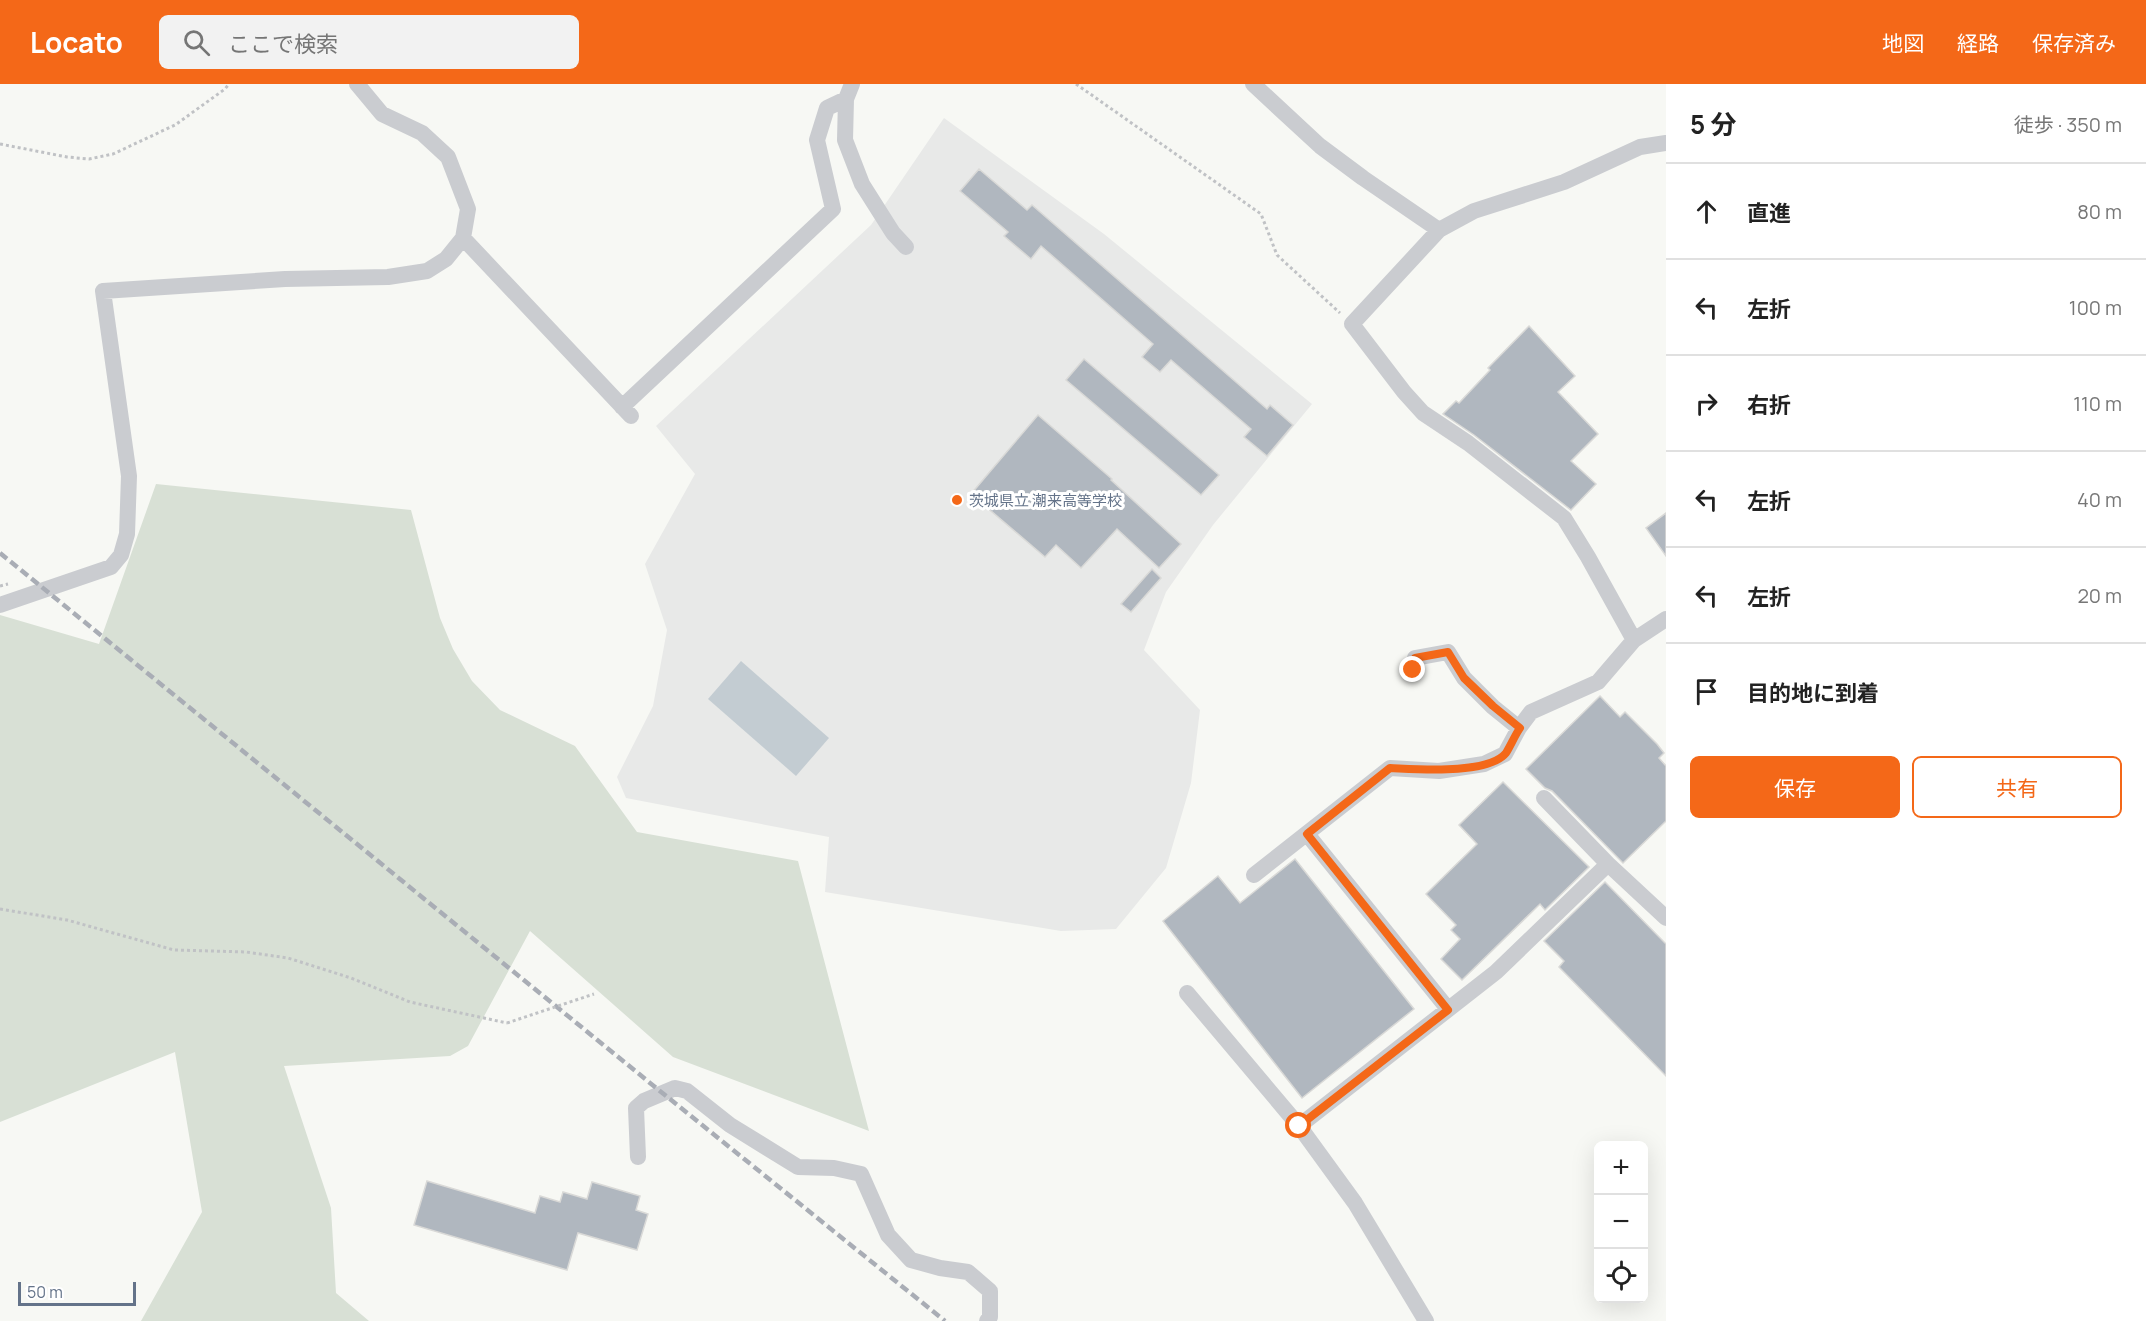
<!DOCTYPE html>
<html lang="ja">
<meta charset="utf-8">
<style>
body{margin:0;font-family:Manrope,"Noto Sans JP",sans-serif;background:#f2f2f2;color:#222}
.controls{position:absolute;right:18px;bottom:18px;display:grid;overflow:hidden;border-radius:9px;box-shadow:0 6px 24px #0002}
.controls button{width:54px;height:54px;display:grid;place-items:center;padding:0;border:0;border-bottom:2px solid #e0e0e0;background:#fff;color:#222;font:30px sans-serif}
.scale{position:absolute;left:18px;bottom:15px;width:118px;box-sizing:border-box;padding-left:6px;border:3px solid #647389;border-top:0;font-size:16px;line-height:21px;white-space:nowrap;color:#647389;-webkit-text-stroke:4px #fff;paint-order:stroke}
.stop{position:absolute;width:18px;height:18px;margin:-14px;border:4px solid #f46818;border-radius:50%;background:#fff}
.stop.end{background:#f46818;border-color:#fff;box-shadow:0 2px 6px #0008}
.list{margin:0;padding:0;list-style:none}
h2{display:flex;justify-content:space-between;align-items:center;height:78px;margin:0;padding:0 24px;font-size:26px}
h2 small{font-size:20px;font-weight:400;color:#767676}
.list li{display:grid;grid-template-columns:39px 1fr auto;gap:18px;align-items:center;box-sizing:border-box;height:96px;padding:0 24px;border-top:2px solid #e0e0e0}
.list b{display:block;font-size:22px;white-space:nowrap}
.list em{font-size:20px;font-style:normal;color:#767676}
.actions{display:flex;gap:12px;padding:18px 24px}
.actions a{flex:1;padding:14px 0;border:2px solid #f46818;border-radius:9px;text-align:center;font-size:21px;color:#f46818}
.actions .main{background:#f46818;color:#fff}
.icon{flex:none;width:33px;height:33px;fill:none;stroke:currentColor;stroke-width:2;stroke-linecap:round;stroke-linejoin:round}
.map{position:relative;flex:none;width:1666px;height:1237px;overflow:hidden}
header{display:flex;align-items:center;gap:36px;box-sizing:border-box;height:84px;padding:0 30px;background:#f46818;color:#fff}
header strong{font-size:28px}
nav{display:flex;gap:33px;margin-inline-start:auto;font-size:21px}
.search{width:420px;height:54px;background:#f2f2f2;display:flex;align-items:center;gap:15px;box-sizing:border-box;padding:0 21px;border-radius:9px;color:#767676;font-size:22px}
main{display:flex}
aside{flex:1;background:#fff}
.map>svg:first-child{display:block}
.built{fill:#e8e9e8}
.green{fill:#d8e0d5}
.water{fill:#c3ccd2}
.building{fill:#b0b7bf;stroke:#d9d9d7;stroke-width:1.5}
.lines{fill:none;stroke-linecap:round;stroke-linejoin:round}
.path{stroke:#c0c2c5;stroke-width:3;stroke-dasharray:3 3;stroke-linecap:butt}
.minor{stroke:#caccd0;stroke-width:16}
.rail{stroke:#a9adb5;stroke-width:4.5;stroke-dasharray:9 4.5;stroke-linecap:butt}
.path-bridge{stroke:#c0c2c5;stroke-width:3;stroke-dasharray:3 3;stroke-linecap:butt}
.route{stroke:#f46818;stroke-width:8}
.poi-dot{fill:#f46818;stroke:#fff;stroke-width:2}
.labels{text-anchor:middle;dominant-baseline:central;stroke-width:6;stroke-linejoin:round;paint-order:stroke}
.poi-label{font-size:15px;fill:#647389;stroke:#fff;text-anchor:start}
</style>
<header>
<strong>Locato</strong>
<div class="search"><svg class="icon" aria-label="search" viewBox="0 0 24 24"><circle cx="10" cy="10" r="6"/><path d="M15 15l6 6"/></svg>ここで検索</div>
<nav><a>地図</a><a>経路</a><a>保存済み</a></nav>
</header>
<main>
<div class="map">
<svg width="1666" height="1237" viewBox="0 0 1666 1237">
<rect width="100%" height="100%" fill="#f7f8f4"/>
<!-- built -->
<path class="built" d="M944 34 1104 150 1312 320 1213 441 1166 508 1144 566 1200 626 1191 699 1166 784 1116 845 1061 847 825 808 829 753 626 714 617 693 653 622 667 546 645 480 695 390 656 342 871 141Z"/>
<!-- green -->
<path class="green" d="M156 400 411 426 440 534 453 565 472 597 500 626 575 662 637 748 798 777 869 1047 673 973 530 847 468 962 450 972 284 982 331 1124 336 1209 369 1237H141L202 1128 175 968 0 1038V531L99 560Z"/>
<!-- water -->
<path class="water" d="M741 577 829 654 796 692 708 615Z"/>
<!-- building -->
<path class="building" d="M979 85 1027 126 1032 121 1267 325 1270 321 1293 341 1267 372 1244 353 1251 345 1171 276 1160 288 1142 273 1153 260 1041 162 1031 175 1004 152 1008 148 960 107Z
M1529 242 1575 292 1558 308 1598 350 1571 377 1596 400 1571 426 1474 351 1443 330 1456 317 1459 319 1490 286 1488 284Z
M1084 275 1219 391 1201 411 1066 296Z
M1038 331 1112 395 1111 396 1181 460 1159 484 1117 445 1081 484 1056 461 1045 473 971 410Z
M1666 429V472L1646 444Z
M1152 485 1161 494 1131 528 1121 520Z
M1600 612 1620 633 1625 628 1657 660 1664 669 1659 674 1666 682V737L1623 779 1552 707 1545 704 1526 685Z
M1503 698 1589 783 1545 826 1540 820 1462 896 1441 875 1460 855 1451 846 1456 841 1426 810 1477 760 1459 741Z
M1295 775 1414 925 1302 1014 1163 837 1218 792 1240 819Z
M1605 798 1666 860V992L1559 883 1564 877 1544 857Z
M427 1097 535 1129 540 1112 560 1118 563 1108 587 1115 592 1098 640 1112 636 1126 648 1130 637 1166 578 1149 567 1186 414 1141Z"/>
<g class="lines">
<!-- path -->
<path class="path" d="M1076 0 1261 130 1277 171 1340 229
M0 60 67 73 89 75 113 70 175 41 225 5 229 0
M0 502 8 500
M0 825 67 836 174 866 246 868 288 874 351 894 410 918 507 939"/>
<!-- minor -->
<path class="minor" d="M852 0 846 15 845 56 862 100 893 149 906 163
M1253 0 1320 62 1363 94 1439 146
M1666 59 1640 63 1564 98 1474 127 1439 146 1352 240 1404 308 1423 329 1468 359 1564 434 1588 473 1634 556 1666 535
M463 154 631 332
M622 323 833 125 817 56 827 24 846 15
M0 521 111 483 121 471 127 450 129 392 103 207 285 195 388 193 427 187 446 175 463 154 468 125 448 73 422 49 382 30 357 0
M1413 586 1415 574 1448 568 1464 594 1493 623 1519 644
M1544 714 1608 780 1666 834
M1307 750 1448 925
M1254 791 1390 684 1439 687 1484 680 1505 670 1519 644 1531 628 1598 598 1634 556
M1187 909 1299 1042 1355 1119 1426 1237
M1299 1042 1496 888 1608 780
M638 1073 636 1024 644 1017 675 1004 687 1007 730 1041 798 1083 834 1084 861 1090 888 1151 911 1176 940 1184 968 1188 990 1207V1233L987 1237"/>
<!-- rail -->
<path class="rail" d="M0 469 655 1003 945 1237"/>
<!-- path-bridge -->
<path class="path-bridge" d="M507 939 594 910"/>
</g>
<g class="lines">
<!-- route -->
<path class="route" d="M1299 1042 1448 926 1307 750 1390 684C1416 685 1488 691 1506 669 1511 661 1515 651 1520 644L1493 622 1464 594 1448 568 1415 574 1413 586"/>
</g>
<!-- markers -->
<circle class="poi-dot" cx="957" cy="416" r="6"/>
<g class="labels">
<!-- poi labels -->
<g class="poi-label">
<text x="969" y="416">茨城県立 潮来高等学校</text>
</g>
</g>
</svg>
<div class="controls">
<button>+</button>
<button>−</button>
<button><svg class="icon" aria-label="locate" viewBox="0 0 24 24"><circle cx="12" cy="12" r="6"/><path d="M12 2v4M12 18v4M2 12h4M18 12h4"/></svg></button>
</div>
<div class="scale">50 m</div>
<div class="stop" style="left:1299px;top:1042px"></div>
<div class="stop end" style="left:1413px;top:586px"></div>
</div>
<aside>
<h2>5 分<small>徒歩 · 350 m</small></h2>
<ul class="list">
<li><svg class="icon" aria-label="ahead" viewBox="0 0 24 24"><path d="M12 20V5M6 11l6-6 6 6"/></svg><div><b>直進</b></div><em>80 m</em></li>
<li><svg class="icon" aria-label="left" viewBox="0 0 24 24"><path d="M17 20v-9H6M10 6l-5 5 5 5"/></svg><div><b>左折</b></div><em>100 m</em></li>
<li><svg class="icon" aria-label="right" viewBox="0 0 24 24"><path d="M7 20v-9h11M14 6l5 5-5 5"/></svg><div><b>右折</b></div><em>110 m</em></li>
<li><svg class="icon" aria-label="left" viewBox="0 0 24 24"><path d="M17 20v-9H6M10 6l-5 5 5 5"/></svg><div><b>左折</b></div><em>40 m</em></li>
<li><svg class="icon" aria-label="left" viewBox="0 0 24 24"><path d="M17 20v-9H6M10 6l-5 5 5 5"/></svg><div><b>左折</b></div><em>20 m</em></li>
<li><svg class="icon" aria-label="arrive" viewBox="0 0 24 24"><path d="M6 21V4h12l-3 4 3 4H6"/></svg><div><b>目的地に到着</b></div></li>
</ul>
<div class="actions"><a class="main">保存</a><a>共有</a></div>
</aside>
</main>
